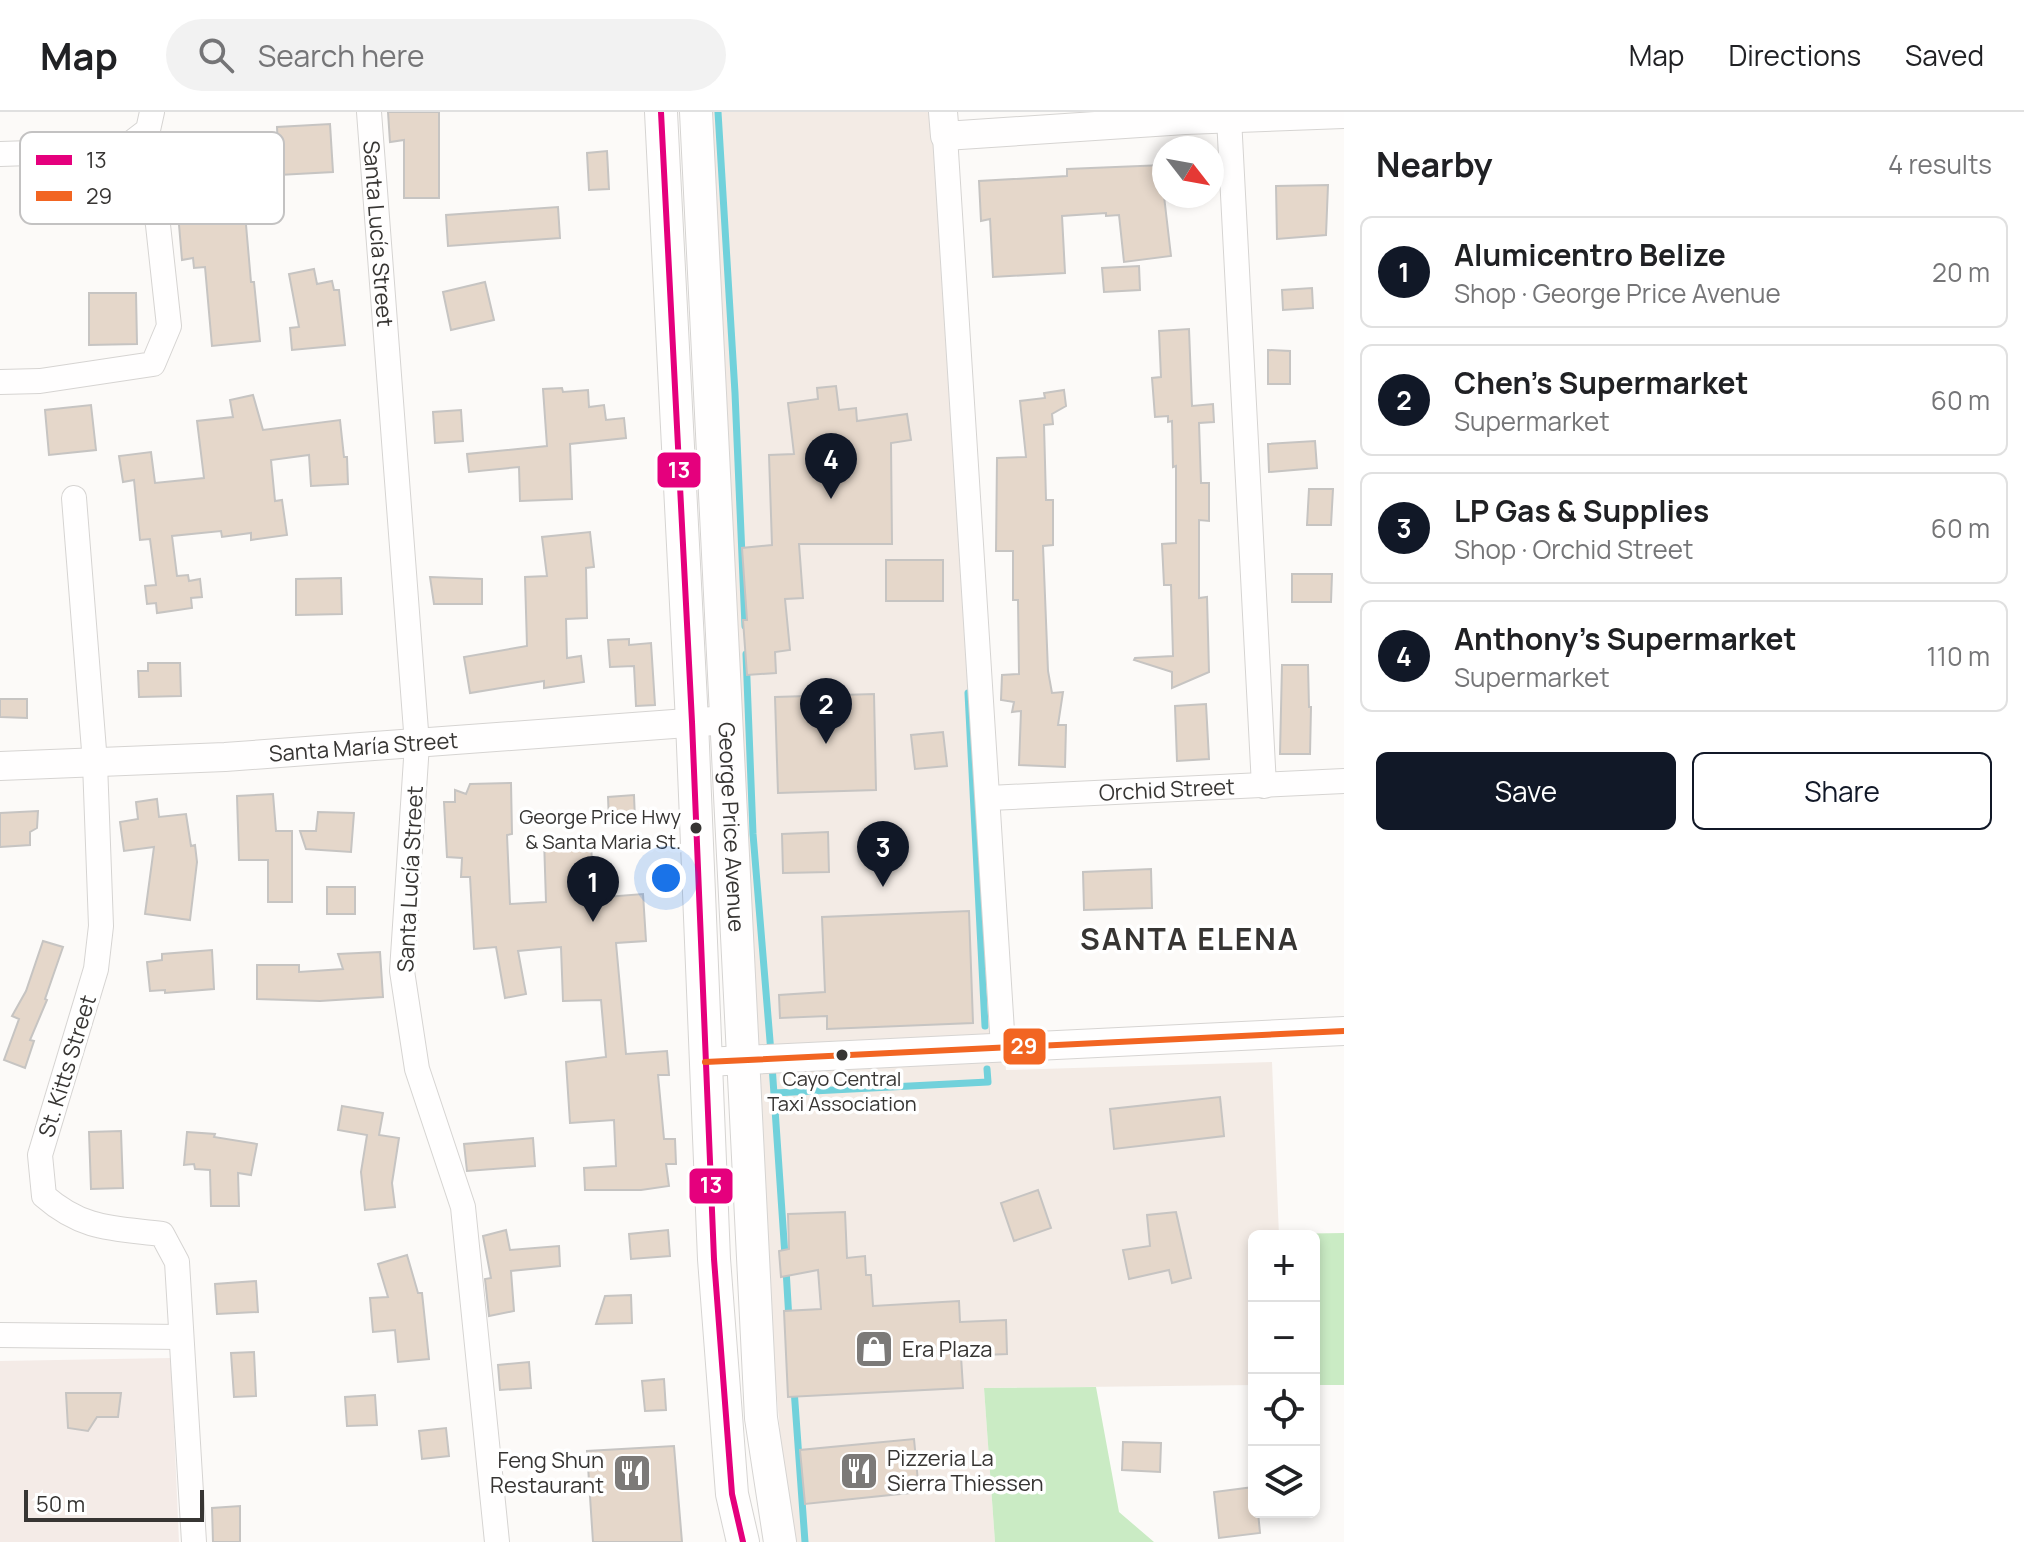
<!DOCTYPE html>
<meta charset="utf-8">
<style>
body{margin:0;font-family:Manrope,sans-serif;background:#f2f2f2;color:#202124}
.controls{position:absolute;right:24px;bottom:24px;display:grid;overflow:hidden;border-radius:12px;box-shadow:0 4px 12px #0003}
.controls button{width:72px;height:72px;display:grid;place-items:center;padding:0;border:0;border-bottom:2px solid #e0e0e0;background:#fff;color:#202124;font:40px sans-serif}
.compass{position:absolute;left:1152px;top:24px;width:72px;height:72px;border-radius:50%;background:#fff;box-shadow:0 4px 12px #0003;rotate:121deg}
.scale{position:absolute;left:24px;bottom:20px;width:180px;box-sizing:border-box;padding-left:8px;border:4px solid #373533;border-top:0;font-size:22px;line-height:28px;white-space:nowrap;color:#373533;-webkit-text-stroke:6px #fff;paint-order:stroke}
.you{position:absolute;left:666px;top:766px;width:28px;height:28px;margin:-20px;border:6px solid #fff;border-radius:50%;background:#1a73e8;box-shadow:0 0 0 12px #1a73e833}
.badge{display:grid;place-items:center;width:52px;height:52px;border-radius:50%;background:#111827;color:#fff;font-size:26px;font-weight:700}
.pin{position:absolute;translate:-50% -66px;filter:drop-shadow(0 2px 4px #0008)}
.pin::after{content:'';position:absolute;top:42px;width:28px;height:24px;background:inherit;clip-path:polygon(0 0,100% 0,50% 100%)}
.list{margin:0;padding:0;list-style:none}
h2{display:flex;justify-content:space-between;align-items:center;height:104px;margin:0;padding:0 32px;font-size:34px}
h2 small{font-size:26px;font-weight:400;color:#757577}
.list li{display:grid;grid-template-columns:52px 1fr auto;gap:24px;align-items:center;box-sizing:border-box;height:112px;margin:0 16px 16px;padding:0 16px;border:2px solid #e0e0e0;border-radius:12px}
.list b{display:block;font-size:30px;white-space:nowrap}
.list p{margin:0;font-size:26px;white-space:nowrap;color:#757577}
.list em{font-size:26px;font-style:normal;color:#757577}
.actions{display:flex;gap:16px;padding:24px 32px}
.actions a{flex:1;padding:18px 0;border:2px solid #111827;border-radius:12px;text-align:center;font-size:28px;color:#111827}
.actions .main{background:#111827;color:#fff}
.icon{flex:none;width:44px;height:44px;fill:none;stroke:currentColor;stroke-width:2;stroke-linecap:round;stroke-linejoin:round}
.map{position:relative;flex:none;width:1344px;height:1430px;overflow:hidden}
header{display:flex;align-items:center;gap:48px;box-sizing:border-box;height:112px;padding:0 40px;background:#fff;border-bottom:2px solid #e0e0e0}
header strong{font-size:38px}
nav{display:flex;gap:44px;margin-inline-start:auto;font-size:28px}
.search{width:560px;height:72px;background:#f2f2f2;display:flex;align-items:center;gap:20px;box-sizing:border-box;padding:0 28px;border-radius:44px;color:#757577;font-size:30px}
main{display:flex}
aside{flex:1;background:#fff}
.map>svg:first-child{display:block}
.built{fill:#f3ebe5}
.education{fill:#f4ebe7}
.forest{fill:#caebc4}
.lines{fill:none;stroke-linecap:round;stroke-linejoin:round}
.stream{stroke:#71d1db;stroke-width:7}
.building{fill:#e5d7ca;stroke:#c6c4c2;stroke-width:2}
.minor-casing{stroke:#d6d4d2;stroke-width:26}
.tertiary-casing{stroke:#d6d4d2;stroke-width:30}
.secondary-casing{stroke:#d6d4d2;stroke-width:34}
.minor{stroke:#fffefe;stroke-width:24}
.tertiary{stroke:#fffefe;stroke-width:28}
.secondary{stroke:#fffefe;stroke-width:32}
.bus-1-casing{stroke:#fff;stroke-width:12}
.bus-2-casing{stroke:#fff;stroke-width:12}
.bus-1{stroke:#e5007d;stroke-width:6}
.bus-2{stroke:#f26522;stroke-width:6}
.bus-dot{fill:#373533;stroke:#fff;stroke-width:3}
.labels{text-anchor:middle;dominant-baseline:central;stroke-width:7;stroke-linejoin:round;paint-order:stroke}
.bus-label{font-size:20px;fill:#373533;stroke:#fff;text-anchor:end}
.street-label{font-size:22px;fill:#373533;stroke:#fff}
.poi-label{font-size:22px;fill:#373533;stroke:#fff;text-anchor:start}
.district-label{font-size:30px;font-weight:bold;letter-spacing:2px;fill:#373533;stroke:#fff}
.key{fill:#fff;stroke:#c3c2c2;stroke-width:2}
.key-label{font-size:22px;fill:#373533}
.line-badge{stroke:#fff;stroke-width:3}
.badge-label{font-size:22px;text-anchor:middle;font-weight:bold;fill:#fff}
</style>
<header>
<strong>Map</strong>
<div class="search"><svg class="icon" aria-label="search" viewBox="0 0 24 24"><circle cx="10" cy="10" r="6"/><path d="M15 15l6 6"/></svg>Search here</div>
<nav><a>Map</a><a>Directions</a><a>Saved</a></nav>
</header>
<main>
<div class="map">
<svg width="1344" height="1430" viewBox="0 0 1344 1430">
<rect width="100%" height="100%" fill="#fcfaf8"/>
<!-- built -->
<path class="built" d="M710 0H941L986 617 1006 958 1272 950 1279 1124H1254V1273L984 1276 995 1430H794L782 1343 772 1228Z"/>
<!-- education -->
<path class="education" d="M171 1246 179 1430H0V1249Z"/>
<!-- forest -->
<path class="forest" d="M1344 1121V1273H1314V1124H1279V1122Z
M1096 1275 1119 1400 1154 1430H995L984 1276Z"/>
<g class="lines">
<!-- stream -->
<path class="stream" d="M718 0 735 281 745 514
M746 542 753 722 771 941
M968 581 985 914
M772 953 785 1144
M774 981 988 970 987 957
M786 1157 789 1208
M794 1277 805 1430"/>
</g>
<!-- building -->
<path class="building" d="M388 0H439V86H404V28L390 30Z
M330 12 333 60 279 63 277 15Z
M607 39 609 77 589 78 587 41Z
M1164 53V84L1171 144 1124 150 1119 103 1106 104V101L1062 104 1065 161 993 165 990 107 981 109 979 69 1067 64V57Z
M1328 73 1326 123 1277 127 1276 74Z
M244 90 251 170H254L260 229 212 234 205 155 194 156 193 146 182 148 178 101 204 99 206 93Z
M558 95 560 126 448 134 446 103Z
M1139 154 1140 178 1104 180 1102 156Z
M314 157 317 172 332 169 334 178H339L345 233 292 238 290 216 299 215 289 162Z
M485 170 494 208 451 218 443 180Z
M1312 176 1313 196 1283 198 1282 178Z
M89 181H136L137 232 89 233Z
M1189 217 1192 294 1213 292 1214 310 1199 311 1201 371H1209V409L1199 408V486L1207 485 1209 560 1172 576V560L1134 548 1135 546 1173 544 1171 473H1164L1162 432 1176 431V354L1173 355 1172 309 1168 310V304L1155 305 1152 266 1161 265 1159 219Z
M1268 238 1290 239V272H1268Z
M836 274 839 298 856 296 857 309 907 302 911 328 891 331 892 432H799L803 486 785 487 790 538 775 540 776 561 747 563 743 508H747L742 436 772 433 769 343 794 342 788 291 818 287 817 276Z
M562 276 563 280 588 278 589 295 604 293 606 308 624 306 626 326 570 332 572 387 520 389 519 355 469 360 467 342 547 334 543 277Z
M1064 278 1066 294 1052 302 1053 312 1044 313 1046 388H1053V433L1043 434 1048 559 1052 581 1063 580 1058 613H1066L1065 655 1019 653 1021 599 1012 600 1014 590 1001 588 1002 563 1019 562 1018 488H1013V439H996L997 346 1026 345 1020 289 1045 286 1044 281Z
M253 283 263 318 340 308 344 345H347L348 372 311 374 309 343 271 348 275 389 282 388 287 423 251 428V421L222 425 221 419 172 424 177 464 188 463 189 469 200 467 202 485 191 486 192 496 157 501 156 491 147 492 145 474 156 473 150 427 140 428 134 368 123 370 119 344 151 340 155 371 204 366 197 309 233 305 230 288Z
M91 293 96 338 49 343 45 298Z
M461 298 463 329 435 331 433 300Z
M1315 329 1317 356 1269 360 1268 332Z
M1309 377H1333L1331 413H1307Z
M590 420 594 455 586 456 587 506 566 507 567 546 581 544 584 570 544 576V569L470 581 464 545 527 534 525 465 547 464 542 425Z
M886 448H943V489H886Z
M1292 462H1332L1331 490H1292Z
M430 465 482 467V492H434Z
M341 466 342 502 296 503V467Z
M629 527V533L651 531 655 593 636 594 634 554 610 555 608 528Z
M148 551H180L181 584 139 585 138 559H148Z
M1282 553H1308L1309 595H1311L1310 642H1280Z
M874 582 876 678 778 681 775 585Z
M0 587H27V606L0 605Z
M1206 592 1209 647 1177 649 1175 594Z
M943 620 947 654 915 657 911 623Z
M511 671 512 722 507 723 510 792 546 790 544 727 591 725 593 786 643 782 646 829 616 831 621 886 626 942 667 939 669 963H658L664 1027H675L676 1052H666L669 1074 641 1078H585L584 1056 616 1054 614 1008 570 1011 566 950 606 945 601 888 563 889 561 835 518 839 526 882 505 886 496 835 474 837 470 765H461L462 746 447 745 444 690H455V678L466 682 470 672Z
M273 682 276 719H292V790H268V748H239L237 684Z
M634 683 635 708 609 709 608 685Z
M157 687 159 705 186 702 191 734 195 733 197 750 190 808 145 802 154 735 124 739 120 710 138 707 136 690Z
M38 699 37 716 30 720V733L0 735V701Z
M318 700 354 701 351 740 306 737 300 719H316Z
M828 720 829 760 783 761 782 722Z
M1151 757 1152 796 1084 798 1083 760Z
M327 775H355V802H327Z
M969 799 973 911 827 917V904L780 906 779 883 825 880 822 805Z
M43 829 63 835 45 887 47 888 30 928 34 929 25 956 4 948 19 907 12 904 26 879Z
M212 838 214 877 165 881V878L150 879 147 850 162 848V842Z
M380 840 383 885 320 889 257 887V853H299V860L343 857 338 842Z
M1220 985 1224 1024 1114 1037 1110 997Z
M342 994 383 1001 379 1023 399 1026 392 1071 395 1095 365 1098 361 1060 367 1023 338 1018Z
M121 1019 123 1076 91 1077 89 1020Z
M187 1020 215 1022 214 1025 257 1032 251 1063 238 1061 239 1094H211L210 1058 195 1057 194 1052 184 1053Z
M533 1026 535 1054 467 1059 464 1032Z
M1038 1078 1051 1116 1014 1129 1001 1091Z
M845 1100 847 1146 865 1144 866 1163H871L873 1194 959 1189 960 1210 1006 1208 1007 1242 961 1244 963 1276 788 1285 784 1199 821 1197 818 1158 781 1165 779 1139 789 1137 788 1102Z
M1176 1100 1191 1166 1172 1171 1169 1158 1129 1167 1123 1138 1150 1134 1147 1103Z
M506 1118 510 1138 559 1134 560 1154 511 1159 514 1199 489 1204 485 1167 491 1166 483 1124Z
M668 1118 670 1144 631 1147 629 1122Z
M407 1143 418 1181H422L429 1247 398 1250 395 1218 373 1220 370 1186 388 1185 378 1152Z
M256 1169 258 1200 217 1202 215 1172Z
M631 1183 632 1211 596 1212 605 1184Z
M254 1240 256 1284 234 1285 231 1241Z
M529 1250 531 1276 500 1278 498 1253Z
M664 1267 666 1298 645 1299 642 1269Z
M66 1281H121L118 1305H97L88 1319 68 1316Z
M375 1283 377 1313 347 1314 345 1285Z
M446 1316 449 1344 422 1347 419 1319Z
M914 1327 919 1380 805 1392 800 1338Z
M1123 1330 1161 1331 1160 1360 1122 1358Z
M674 1334 682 1430H593L587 1339Z
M1254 1375V1400H1258L1260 1421 1219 1426 1214 1380Z
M240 1394V1430H213L212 1396Z"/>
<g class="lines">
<!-- minor casing -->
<g class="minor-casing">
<g id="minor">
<path id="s1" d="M369 0 417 632 402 859 417 957 463 1095 497 1430"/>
<path d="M1229 6 1264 674"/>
<path d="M945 24 1003 935"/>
<path d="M0 42 122 38 148 18 152 0"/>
<path d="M0 270 40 269 153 252 169 214 158 113 148 54 122 38"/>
<path d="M74 386 95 651 101 814 96 857 40 1043 44 1084C83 1118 113 1116 162 1122L177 1150 194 1430"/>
<path id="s2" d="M989 686 1344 669"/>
<path d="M0 1223 181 1225"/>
</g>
</g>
<!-- tertiary casing -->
<g class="tertiary-casing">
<g id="tertiary">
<path d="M943 0 945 24 1185 8 1344 2"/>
<path id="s3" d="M0 654 225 645 714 609"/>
<path d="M705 950 1344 919"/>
</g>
</g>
<!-- secondary casing -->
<g class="secondary-casing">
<g id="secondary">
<path d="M661 0 692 610 714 1147 732 1382 743 1430"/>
<path id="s4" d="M696 0 761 1306 780 1430"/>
</g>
</g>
<!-- minor -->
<use href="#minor" class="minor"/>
<!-- tertiary -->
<use href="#tertiary" class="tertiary"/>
<!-- secondary -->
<use href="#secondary" class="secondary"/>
<!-- bus-1 casing -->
<g class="bus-1-casing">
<path id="bus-1" d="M661 0 692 610 714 1147 732 1382 743 1430"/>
</g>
<!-- bus-2 casing -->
<g class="bus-2-casing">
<path id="bus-2" d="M705 950 1344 919"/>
</g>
<!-- bus-1 -->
<use href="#bus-1" class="bus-1"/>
<!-- bus-2 -->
<use href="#bus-2" class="bus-2"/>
</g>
<!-- icons -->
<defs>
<g id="shop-square" transform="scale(2)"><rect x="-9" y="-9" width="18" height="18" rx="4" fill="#7c7a78" stroke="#fff"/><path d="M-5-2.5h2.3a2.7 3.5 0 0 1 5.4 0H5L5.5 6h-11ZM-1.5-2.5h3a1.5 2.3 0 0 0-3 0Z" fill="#fff"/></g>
<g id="restaurant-square" transform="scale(2)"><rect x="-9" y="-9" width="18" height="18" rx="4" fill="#7c7a78" stroke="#fff"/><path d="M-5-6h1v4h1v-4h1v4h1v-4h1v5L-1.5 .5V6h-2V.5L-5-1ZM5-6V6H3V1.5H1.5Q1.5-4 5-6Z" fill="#fff"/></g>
</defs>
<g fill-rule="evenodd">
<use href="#shop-square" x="874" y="1237"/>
<use href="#restaurant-square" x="859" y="1359"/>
<use href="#restaurant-square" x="632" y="1361"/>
</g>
<!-- markers -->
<g class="bus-dot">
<circle cx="696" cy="716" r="7"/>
<circle cx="842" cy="943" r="7"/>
</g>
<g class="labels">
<!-- bus labels -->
<g class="bus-label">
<text x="681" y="704">George Price Hwy<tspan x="681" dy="25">&amp; Santa Maria St.</tspan></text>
<text x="842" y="966" text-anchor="middle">Cayo Central<tspan x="842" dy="25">Taxi Association</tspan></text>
</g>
<!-- street labels -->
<g class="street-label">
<text stroke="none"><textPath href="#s1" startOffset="122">Santa Lucía Street</textPath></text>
<text stroke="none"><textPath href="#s3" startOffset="364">Santa María Street</textPath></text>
<text stroke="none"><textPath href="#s2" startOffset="178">Orchid Street</textPath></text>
<text stroke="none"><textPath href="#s4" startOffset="716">George Price Avenue</textPath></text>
<text transform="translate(410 767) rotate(-87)">Santa Lucía Street</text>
<text transform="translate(67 954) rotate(-73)">St. Kitts Street</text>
</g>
<!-- poi labels -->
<g class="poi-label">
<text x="902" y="1237">Era Plaza</text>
<text x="887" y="1346">Pizzeria La<tspan x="887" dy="25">Sierra Thiessen</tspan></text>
<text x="604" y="1348" text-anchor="end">Feng Shun<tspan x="604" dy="25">Restaurant</tspan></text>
</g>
<!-- district labels -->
<g class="district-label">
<text x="1190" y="826">SANTA ELENA</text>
</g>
</g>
<!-- legend -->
<rect x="20" y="20" width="264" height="92" rx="12" class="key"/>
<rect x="36" y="43" width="36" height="10" fill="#e5007d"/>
<rect x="36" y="79" width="36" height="10" fill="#f26522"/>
<g class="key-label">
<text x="86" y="56">13</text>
<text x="86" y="92">29</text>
</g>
<g class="line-badge">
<rect x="656" y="339" width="46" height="38" rx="8" fill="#e5007d"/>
<rect x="1002" y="915" width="45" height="39" rx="8" fill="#f26522"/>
<rect x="688" y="1055" width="46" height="38" rx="8" fill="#e5007d"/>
</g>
<g class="badge-label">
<text x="679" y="366">13</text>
<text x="1024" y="942">29</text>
<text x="711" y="1081">13</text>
</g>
</svg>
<div class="controls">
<button>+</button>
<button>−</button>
<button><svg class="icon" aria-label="locate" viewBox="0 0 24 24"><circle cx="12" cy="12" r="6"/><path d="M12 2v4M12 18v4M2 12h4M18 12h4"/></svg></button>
<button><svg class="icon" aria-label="layers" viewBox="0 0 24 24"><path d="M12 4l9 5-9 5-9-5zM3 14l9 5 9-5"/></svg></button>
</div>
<svg class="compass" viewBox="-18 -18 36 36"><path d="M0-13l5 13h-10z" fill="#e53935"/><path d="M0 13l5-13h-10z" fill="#757577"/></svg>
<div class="scale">50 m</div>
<div class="you"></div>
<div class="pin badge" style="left:593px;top:810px">1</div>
<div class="pin badge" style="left:826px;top:632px">2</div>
<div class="pin badge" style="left:883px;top:775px">3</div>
<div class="pin badge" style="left:831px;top:387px">4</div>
</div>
<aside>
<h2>Nearby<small>4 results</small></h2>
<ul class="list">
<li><span class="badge">1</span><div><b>Alumicentro Belize</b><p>Shop · George Price Avenue</p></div><em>20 m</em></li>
<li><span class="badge">2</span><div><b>Chen's Supermarket</b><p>Supermarket</p></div><em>60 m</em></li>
<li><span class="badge">3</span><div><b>LP Gas &amp; Supplies</b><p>Shop · Orchid Street</p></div><em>60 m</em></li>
<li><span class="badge">4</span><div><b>Anthony's Supermarket</b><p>Supermarket</p></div><em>110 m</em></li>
</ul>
<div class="actions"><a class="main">Save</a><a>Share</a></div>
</aside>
</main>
